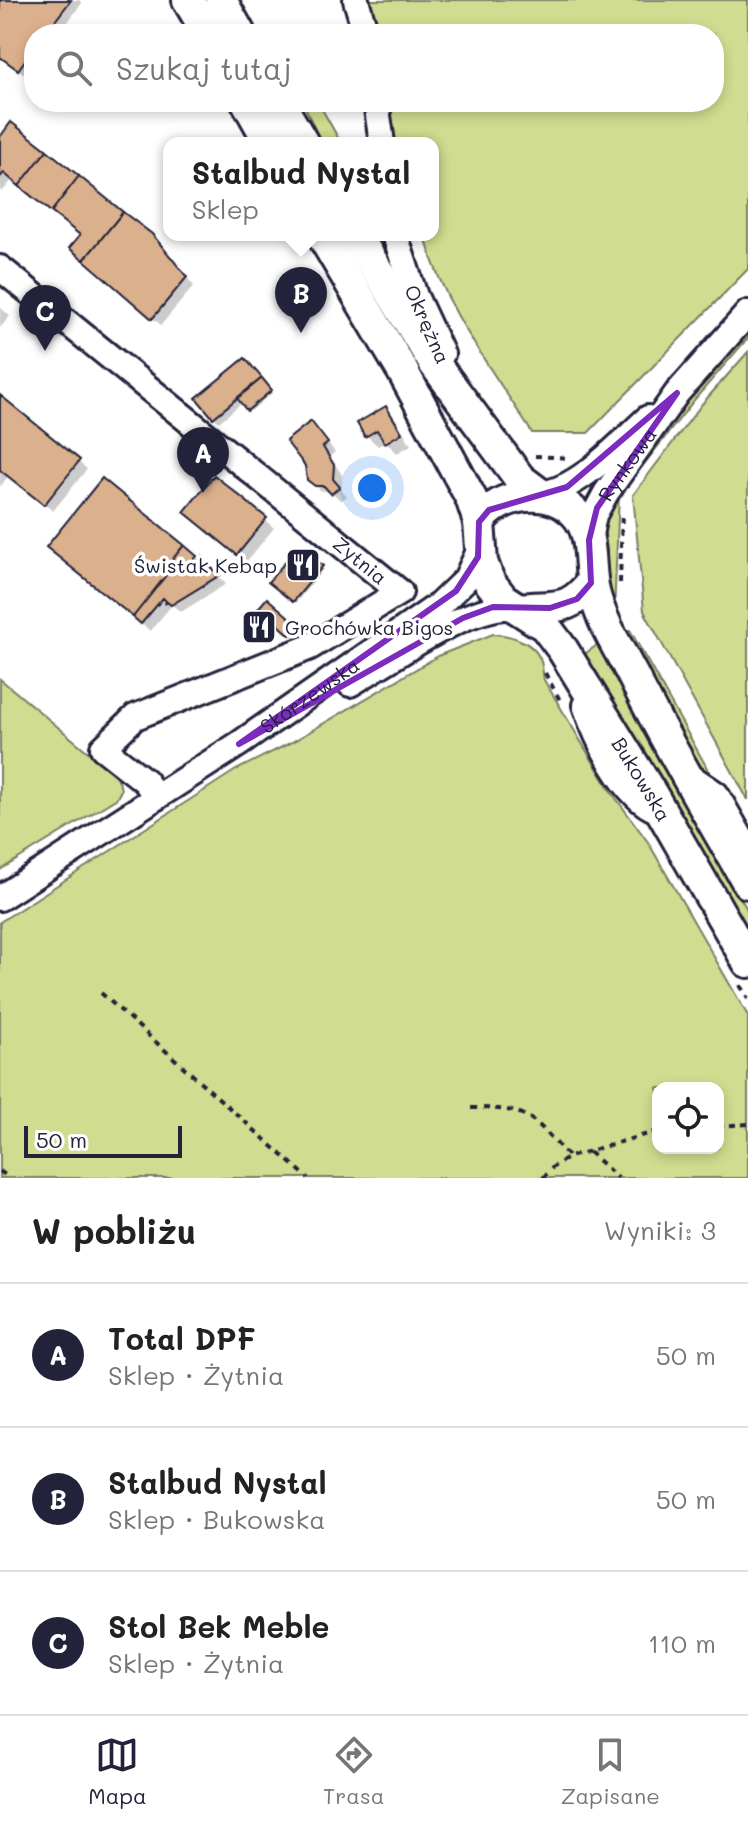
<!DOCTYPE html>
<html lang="pl">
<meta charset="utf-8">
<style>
body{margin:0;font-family:Mali,sans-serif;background:#f6f6f6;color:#222}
.controls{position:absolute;right:24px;bottom:24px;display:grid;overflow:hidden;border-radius:16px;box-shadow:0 4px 12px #0003}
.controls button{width:72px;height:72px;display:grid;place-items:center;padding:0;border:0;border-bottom:2px solid #e0e0e0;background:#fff;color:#222;font:40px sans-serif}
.scale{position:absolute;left:24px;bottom:20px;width:158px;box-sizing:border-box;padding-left:8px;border:4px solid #22223b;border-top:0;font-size:22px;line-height:28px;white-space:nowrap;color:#22223b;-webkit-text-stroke:6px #fff;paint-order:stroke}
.you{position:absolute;left:372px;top:488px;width:28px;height:28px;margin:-20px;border:6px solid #fff;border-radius:50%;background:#1a73e8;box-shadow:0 0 0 12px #1a73e833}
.badge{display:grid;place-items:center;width:52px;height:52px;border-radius:50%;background:#22223b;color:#fff;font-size:26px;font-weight:700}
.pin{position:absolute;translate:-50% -66px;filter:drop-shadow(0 2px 4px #0008)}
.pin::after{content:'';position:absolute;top:42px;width:28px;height:24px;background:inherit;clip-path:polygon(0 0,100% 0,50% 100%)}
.popup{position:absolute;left:163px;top:137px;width:276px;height:104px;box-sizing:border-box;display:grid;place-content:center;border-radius:16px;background:#fff;filter:drop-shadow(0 2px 6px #0005);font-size:26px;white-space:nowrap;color:#767676}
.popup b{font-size:30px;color:#222}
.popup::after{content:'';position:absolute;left:50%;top:100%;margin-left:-16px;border:16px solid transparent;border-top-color:#fff}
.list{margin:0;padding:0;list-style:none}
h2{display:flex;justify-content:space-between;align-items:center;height:104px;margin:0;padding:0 32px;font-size:34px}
h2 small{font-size:26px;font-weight:400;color:#767676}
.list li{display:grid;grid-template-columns:52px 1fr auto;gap:24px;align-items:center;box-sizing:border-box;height:144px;padding:0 32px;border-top:2px solid #e0e0e0}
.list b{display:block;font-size:30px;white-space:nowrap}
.list p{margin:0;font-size:26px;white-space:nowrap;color:#767676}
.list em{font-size:26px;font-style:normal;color:#767676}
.icon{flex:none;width:44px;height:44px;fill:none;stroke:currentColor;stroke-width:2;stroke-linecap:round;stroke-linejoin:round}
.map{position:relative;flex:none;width:748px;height:1178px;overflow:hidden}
.search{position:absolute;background:#fff;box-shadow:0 4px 12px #0003;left:24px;right:24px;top:24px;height:88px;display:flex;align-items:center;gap:20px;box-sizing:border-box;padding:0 28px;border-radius:32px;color:#767676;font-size:30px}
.sheet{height:536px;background:#fff}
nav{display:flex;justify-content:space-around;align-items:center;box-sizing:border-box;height:112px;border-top:2px solid #e0e0e0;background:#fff;font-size:22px;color:#767676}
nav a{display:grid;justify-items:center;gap:4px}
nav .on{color:#22223b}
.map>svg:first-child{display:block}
.green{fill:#d0dc8f;stroke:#797f65;stroke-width:2;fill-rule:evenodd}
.shadow{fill:#0003}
.building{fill:#dbb08c;stroke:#22223b;stroke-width:2}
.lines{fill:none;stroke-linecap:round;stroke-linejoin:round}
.minor-casing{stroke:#22223b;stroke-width:30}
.major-casing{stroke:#22223b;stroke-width:36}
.path{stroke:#22223b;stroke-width:4;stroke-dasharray:6 6;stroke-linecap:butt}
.minor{stroke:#fff;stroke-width:24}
.major{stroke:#fff;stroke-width:30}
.marked{fill:none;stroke:#7b2cbf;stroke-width:6;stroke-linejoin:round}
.labels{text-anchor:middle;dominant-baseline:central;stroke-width:7;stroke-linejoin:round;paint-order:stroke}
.street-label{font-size:20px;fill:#22223b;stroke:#fff}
.poi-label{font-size:20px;fill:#22223b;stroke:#fff;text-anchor:end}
</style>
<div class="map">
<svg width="748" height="1178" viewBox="0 0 748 1178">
<rect width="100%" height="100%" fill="#fff"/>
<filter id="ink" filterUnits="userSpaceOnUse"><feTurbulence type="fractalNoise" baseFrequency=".0125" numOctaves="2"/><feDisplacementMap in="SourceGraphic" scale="16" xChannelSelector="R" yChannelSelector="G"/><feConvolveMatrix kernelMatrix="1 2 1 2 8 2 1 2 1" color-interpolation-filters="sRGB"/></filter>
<g filter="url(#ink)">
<!-- green -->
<path class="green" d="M367 0H748V269L588 433H532C494 372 441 305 425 235H433V143H395L385 102H714V34H373Z
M303 102H318L341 143H321Z
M748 331V338L695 399 637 473 630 474 691 396Z
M748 352V800L644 611 633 495 702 404Z
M619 493 614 614 605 575 607 552 604 527 606 511Z
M630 630 720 791 697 766 623 631Z
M493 634C513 635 538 643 542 666 543 671 543 675 544 680L610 790 648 842 748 1016V1178H0V922L236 770 292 742 440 655ZM658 1088H718V1148H658Z
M600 643 648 736 748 911V934L582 656Z
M0 679 111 771 119 781 121 790 117 798 0 870Z"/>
<!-- shadow -->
<path class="shadow" d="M0 0H79L82 3 59 34H34V67L27 76 0 56Z
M0 140 160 245 194 286 161 325 80 256 82 236 13 179 2 192 0 190Z
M0 307 10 316 0 328Z
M250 365 272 393 251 411 243 402 219 422 214 417Z
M0 397 87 469 53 511 8 476 0 487Z
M385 409 396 419 411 445 397 453 386 442 378 446 367 436Z
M319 432 335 452 330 456 342 475 341 489 347 496 341 501 333 493 320 490 311 481Z
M214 478 274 528 246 562 194 520Z
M299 548 323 569 296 603 271 582Z
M57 555 196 557 226 584 181 612 172 605 150 631Z
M267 601 305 635 299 642 281 626 272 637 260 627Z"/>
<!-- building -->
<path class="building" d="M0 0H71L45 34H34V48L18 70 0 57Z
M11 122 47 150 19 186 4 173 0 177V137Z
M47 150 79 176 51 212 19 186Z
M79 176 123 212 84 260 69 248 80 235 51 212Z
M123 212 152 234 187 277 152 319 84 260Z
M245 358 262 378 213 418 196 398Z
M262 378 272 390 247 411 237 398Z
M0 395 80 460 44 505 0 470Z
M386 406 402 433 385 443 377 430 365 437 357 423Z
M311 421 328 443 323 447 334 465 333 479 340 487 331 494 324 486H315L307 480 305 466 286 441Z
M214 475 267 518 237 555 184 512Z
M102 478 184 545 163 571 167 574 133 617 46 547Z
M184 545 197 556 192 562 195 565 203 556 201 559 220 575 171 605 167 602 165 604 166 601 163 598 141 624 133 617 167 574 163 571Z
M299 546 323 566 293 602 268 582Z
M267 598 298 625 290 635 272 619 263 630 249 619Z"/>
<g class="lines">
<!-- minor casing -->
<g class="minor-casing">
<g id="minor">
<path d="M356 0 366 34"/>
<path d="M376 102 382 143"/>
<path d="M395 235 415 296 442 354"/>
<path id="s1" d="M0 268 400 592 310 647 135 717 103 748 145 781 157 797"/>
<path d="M540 494C579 490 619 444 648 418"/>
<path id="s2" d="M589 540 594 515 606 493 677 393 748 313"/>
<path d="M350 684C391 660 468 603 515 607"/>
<path d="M585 705C596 737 624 798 657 810"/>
<path d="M685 773 716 794 748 850"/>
<path id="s3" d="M0 898 239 744 440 604 466 579 480 549"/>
</g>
</g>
<!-- major casing -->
<g class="major-casing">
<g id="major">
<path d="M188 0 208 34"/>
<path d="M221 0 240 34"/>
<path d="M247 102 270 143"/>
<path d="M279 102 303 143"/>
<path id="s4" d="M322 235 402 370 471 498 479 522 482 562 489 581 503 599 545 626 563 650 651 793 748 962"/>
<path d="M356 235 434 363 520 479 540 494"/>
<path d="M479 522C500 492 549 486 575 513 597 536 586 570 596 599 604 626 620 651 633 676 668 746 709 815 748 883"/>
<path d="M520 609C554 605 568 613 591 583"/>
</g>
</g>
<!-- path -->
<path class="path" d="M535 456 570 458
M620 583 622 511
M545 673 562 704
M740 985 748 999
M101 993 308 1178
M471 1108C530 1108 530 1115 569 1157
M718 1126 748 1124
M589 1152 618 1178
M0 1171 9 1178
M543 1178 553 1167 569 1157 658 1131"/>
<!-- minor -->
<use href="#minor" class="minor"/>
<!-- major -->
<use href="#major" class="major"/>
</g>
</g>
<!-- marked area -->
<path class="marked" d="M677 393 597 508 589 540 591 583 577 599 550 608 493 607 463 618 239 744 456 591 478 557 479 522 489 510 567 487Z"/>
<!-- icons -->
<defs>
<g id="restaurant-square" transform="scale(1.8)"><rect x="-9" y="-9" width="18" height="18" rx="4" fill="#22223b" stroke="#fff"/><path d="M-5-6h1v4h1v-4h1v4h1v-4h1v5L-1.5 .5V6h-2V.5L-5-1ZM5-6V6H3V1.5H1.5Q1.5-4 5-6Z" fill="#fff"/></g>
</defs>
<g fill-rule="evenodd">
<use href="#restaurant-square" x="303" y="565"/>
<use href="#restaurant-square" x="259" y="627"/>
</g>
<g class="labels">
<!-- street labels -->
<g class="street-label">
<text transform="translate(428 324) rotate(66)">Okrężna</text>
<text stroke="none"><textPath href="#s2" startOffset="86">Rynkowa</textPath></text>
<text stroke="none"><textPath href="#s1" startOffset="464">Żytnia</textPath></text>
<text stroke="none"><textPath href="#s3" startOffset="370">Skórzewska</textPath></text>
<text stroke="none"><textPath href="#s4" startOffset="642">Bukowska</textPath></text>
</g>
<!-- poi labels -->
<g class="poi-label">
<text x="277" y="565">Świstak Kebap</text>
<text x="285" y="627" text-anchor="start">Grochówka Bigos</text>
</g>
</g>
</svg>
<div class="controls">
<button><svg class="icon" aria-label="locate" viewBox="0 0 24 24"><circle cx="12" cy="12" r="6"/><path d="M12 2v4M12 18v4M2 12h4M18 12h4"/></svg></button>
</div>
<div class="scale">50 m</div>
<div class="you"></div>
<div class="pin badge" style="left:203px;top:493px">A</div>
<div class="pin badge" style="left:301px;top:333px">B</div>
<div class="popup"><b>Stalbud Nystal</b>Sklep</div>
<div class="pin badge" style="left:45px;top:351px">C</div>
<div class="search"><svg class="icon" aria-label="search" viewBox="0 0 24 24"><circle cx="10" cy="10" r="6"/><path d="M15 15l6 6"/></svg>Szukaj tutaj</div>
</div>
<section class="sheet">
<h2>W pobliżu<small>Wyniki: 3</small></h2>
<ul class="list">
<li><span class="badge">A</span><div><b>Total DPF</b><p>Sklep · Żytnia</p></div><em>50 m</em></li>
<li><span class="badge">B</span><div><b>Stalbud Nystal</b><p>Sklep · Bukowska</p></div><em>50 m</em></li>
<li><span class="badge">C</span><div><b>Stol Bek Meble</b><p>Sklep · Żytnia</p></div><em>110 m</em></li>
</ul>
</section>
<nav>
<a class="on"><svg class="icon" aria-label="map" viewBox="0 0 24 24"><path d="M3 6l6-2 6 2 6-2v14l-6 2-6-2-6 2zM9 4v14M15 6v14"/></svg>Mapa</a>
<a><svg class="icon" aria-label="directions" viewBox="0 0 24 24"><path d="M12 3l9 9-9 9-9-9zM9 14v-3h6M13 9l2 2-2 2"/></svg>Trasa</a>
<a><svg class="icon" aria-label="saved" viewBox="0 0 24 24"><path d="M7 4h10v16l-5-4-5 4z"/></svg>Zapisane</a>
</nav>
